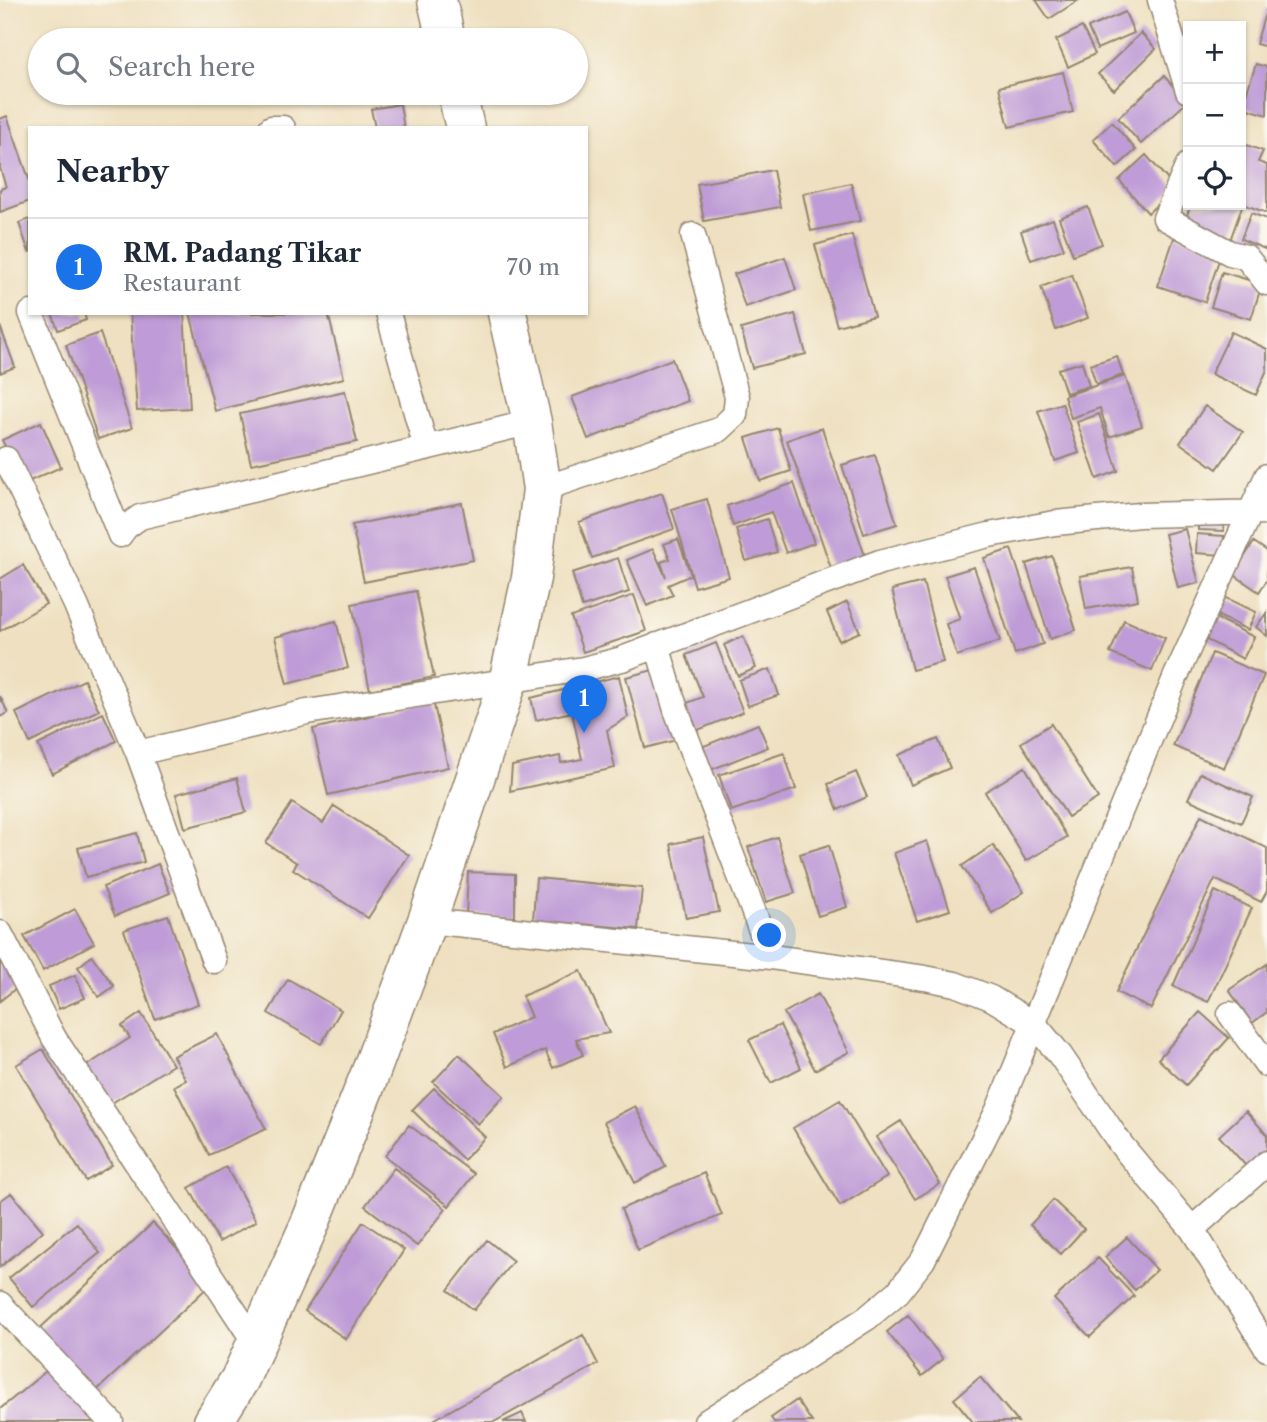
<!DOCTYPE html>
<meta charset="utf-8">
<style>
body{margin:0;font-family:"Libre Caslon Text",serif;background:#f6f6f7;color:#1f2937}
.controls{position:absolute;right:21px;top:21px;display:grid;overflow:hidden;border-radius:0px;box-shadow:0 2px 5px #0004}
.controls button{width:63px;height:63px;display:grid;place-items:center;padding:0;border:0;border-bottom:2px solid #e0e1e3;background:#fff;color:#1f2937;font:35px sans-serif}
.you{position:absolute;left:770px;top:936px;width:24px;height:24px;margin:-18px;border:5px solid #fff;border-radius:50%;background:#1a73e8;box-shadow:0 0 0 10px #1a73e833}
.badge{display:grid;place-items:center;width:46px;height:46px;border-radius:50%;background:#1a73e8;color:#fff;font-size:23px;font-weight:700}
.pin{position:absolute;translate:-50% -58px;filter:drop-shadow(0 2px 4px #0008)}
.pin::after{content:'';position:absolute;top:37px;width:24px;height:21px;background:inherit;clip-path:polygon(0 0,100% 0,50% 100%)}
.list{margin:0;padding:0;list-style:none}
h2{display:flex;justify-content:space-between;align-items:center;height:91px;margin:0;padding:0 28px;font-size:30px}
h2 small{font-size:23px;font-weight:400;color:#747a83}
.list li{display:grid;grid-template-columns:46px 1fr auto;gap:21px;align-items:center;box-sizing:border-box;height:98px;padding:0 28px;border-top:2px solid #e0e1e3}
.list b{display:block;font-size:26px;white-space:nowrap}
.list p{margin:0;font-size:23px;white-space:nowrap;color:#747a83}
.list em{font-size:23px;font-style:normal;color:#747a83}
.icon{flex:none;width:38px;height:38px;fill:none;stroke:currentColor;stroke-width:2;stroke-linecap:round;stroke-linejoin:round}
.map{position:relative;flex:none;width:1267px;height:1422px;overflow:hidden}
.search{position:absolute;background:#fff;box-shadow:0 2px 5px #0004;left:28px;top:28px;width:560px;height:77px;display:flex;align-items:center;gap:18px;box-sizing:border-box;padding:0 24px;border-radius:38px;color:#747a83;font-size:26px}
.panel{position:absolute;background:#fff;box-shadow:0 2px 5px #0004;left:28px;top:126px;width:560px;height:189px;border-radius:0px}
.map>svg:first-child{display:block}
.building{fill:#bf9cd7}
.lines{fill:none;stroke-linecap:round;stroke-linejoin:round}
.street-casing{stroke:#94856f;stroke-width:27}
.primary-casing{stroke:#94856f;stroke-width:41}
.street{stroke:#fff;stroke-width:24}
.primary{stroke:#fff;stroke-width:38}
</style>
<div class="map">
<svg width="1267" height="1422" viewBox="0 0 1267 1422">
<rect width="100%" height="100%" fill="#fbf7ec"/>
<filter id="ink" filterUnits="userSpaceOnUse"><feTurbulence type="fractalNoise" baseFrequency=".0143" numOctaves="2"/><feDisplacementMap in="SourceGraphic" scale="14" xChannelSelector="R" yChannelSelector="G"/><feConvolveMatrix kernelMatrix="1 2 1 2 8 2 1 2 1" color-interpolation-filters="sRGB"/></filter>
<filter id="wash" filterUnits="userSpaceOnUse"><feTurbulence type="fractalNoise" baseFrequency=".00686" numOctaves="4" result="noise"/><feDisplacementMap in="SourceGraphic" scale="28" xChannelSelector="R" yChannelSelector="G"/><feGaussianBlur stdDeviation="1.57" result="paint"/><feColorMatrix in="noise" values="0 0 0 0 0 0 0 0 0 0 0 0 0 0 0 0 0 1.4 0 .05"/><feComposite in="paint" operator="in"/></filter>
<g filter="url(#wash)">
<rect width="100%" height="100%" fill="#eee0c0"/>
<g id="blocks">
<!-- building -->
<path class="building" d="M1036 0H1079L1049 19Z
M1267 7V47L1256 44Z
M1125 12 1134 33 1097 49 1088 28Z
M1082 27 1095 54 1068 67 1056 40Z
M1141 33 1156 49 1114 90 1098 74Z
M1256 64 1267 67V115L1242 107Z
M1063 72 1073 112 1009 127 999 87Z
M1164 76 1187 102 1141 144 1118 118Z
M400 104 404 128H375L371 109Z
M7 116 30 182V201L0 212V189L6 187 0 168V119Z
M1112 122 1136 150 1117 167 1093 140Z
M1241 143 1263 151 1258 162 1267 165V213L1243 204 1229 243 1183 225 1191 205H1241Z
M1146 155 1175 188 1148 213 1119 180Z
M773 170 780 207 704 221 697 184Z
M851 183 860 221 811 231 803 194Z
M1088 207 1102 244 1073 255 1059 218Z
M1251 213 1267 219V250L1241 239Z
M30 219V252H29L19 223Z
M1053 219 1064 249 1031 260 1021 231Z
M852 235 874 316 837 326 815 245Z
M1175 235 1222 251 1205 302 1158 286Z
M785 257 796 290 745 307 734 274Z
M1222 272 1262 284 1251 319 1211 307Z
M1072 275 1088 318 1056 330 1041 287Z
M52 313H84L86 320 58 330Z
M130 313H184L190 408 137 411Z
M190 313H328L344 378 215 411Z
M795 314 806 354 752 368 741 329Z
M0 326 15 367 0 373Z
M1231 332 1267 349V370L1256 395 1211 374Z
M100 333 132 428 98 439 66 345Z
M1117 356 1123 375 1096 384 1090 365Z
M672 359 688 401 588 439 572 397Z
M1082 362 1089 386 1066 393 1058 369Z
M1125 376 1142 426 1109 437 1100 408 1071 418 1064 396Z
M345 391 357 442 251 464 240 414Z
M1062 403 1079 453 1055 461 1038 411Z
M1205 406 1243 432 1217 469 1180 443Z
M1099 414 1118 471 1097 479 1077 422Z
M41 422 61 467 23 484 2 440Z
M778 428 791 471 760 481 746 438Z
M822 428 865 556 831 568 787 440Z
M875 455 897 524 864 534 842 465Z
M794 483 814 543 786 553 771 512 733 526 727 506Z
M662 493 674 529 592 558 579 522Z
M707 499 729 577 695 587 672 509Z
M462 503 473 560 364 582 352 525Z
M767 519 777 552 746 561 736 529Z
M1198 523H1224V531L1198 530Z
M1185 529 1199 583 1178 588 1165 534Z
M1197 534 1224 536 1223 555 1196 553Z
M678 539 691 575 668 585 673 595 647 606 627 560 653 549 666 577 661 562 670 559 664 544Z
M1254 542 1267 551V580L1259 592 1233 574Z
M1011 549 1043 644 1015 654 984 558Z
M1052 556 1076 630 1050 639 1026 564Z
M618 558 629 592 582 607 572 573Z
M23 565 46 604 0 631V579Z
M974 567 1000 641 957 656 946 624 960 619 945 576Z
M1132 567 1138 600 1086 609 1080 576Z
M923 582 943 662 912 670 892 590Z
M416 591 434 677 370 690 352 604Z
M634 595 646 631 583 652 571 617Z
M1222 596 1256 612 1248 630 1214 614Z
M847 602 860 632 839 641 827 612Z
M1267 612V636L1256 627Z
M1216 618 1254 637 1243 659 1205 639Z
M1124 620 1165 638 1152 671 1110 653Z
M336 621 348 668 287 684 275 637Z
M743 636 756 668 738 676 724 645Z
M716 643 743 712 693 732 682 705 703 697 686 655Z
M1212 653 1264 675 1224 768 1173 746Z
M661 668 680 739 645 748 626 677Z
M770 669 779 695 748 706 739 680Z
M619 676 628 717 607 730 615 768 510 791 512 766 560 756 561 763 582 759 572 712 536 720 531 698Z
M84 680 99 710 30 743 16 713Z
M0 696 8 713 0 717Z
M433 701 448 767 328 795 313 729Z
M103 713 116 741 52 774 38 745Z
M758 724 768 747 708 771 699 748Z
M1051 724 1098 798 1068 817 1021 743Z
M938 739 950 768 911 785 899 755Z
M784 753 796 789 731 811 719 775Z
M1025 767 1067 837 1026 861 985 792Z
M856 772 867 797 838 810 828 784Z
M1200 773 1253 797 1241 823 1188 799Z
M237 778 246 812 185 828 176 794Z
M292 803 323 823 334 806 409 855 368 918 293 869 297 863 266 843Z
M1201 815 1267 848V891L1261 902 1215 879 1151 1009 1116 992Z
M137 833 144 862 86 877 78 848Z
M703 837 719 912 686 918 671 844Z
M777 837 795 893 766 902 748 847Z
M927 841 950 910 917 921 894 853Z
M829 845 847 907 818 916 800 854Z
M993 845 1024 892 992 913 962 866Z
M158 864 170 893 115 916 103 887Z
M468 872 515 874V917L466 915Z
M536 878 642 888 638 929 533 920Z
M1215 891 1252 908 1208 1002 1173 986Z
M75 909 94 943 43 971 24 936Z
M168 915 198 1004 155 1019 124 930Z
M92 956 114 986 99 997 78 967Z
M0 957 21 984 0 1001Z
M1267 964V1012L1252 1023 1229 990Z
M581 971 609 1033 576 1039 583 1055 553 1068 545 1050 507 1067 493 1034 531 1017 522 996Z
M75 975 85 998 59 1009 49 986Z
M288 979 341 1010 321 1044 268 1013Z
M818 994 849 1052 815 1070 784 1013Z
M1200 1012 1229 1038 1186 1085 1158 1059Z
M141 1013 173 1065 107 1106 83 1068 130 1038 122 1026Z
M780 1025 801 1068 771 1083 749 1040Z
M217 1034 266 1129 209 1155 174 1086 186 1080 173 1056Z
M43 1049 112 1165 86 1181 16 1065Z
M459 1054 504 1096 478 1124 433 1082Z
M434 1088 485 1137 464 1160 412 1110Z
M840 1100 887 1177 840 1206 793 1128Z
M635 1106 666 1167 635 1183 604 1122Z
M1246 1111 1267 1135V1149L1247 1167 1219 1136Z
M901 1121 940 1184 915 1199 876 1137Z
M409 1125 474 1174 449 1206 385 1156Z
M226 1167 256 1221 219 1242 189 1188Z
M394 1168 446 1209 417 1246 365 1206Z
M704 1173 722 1215 638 1250 621 1209Z
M11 1193 43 1231 0 1267V1201Z
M1053 1200 1084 1229 1061 1254 1030 1225Z
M363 1222 404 1250 346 1339 305 1311Z
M77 1223 100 1253 33 1307 9 1278Z
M153 1223 210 1285 94 1393 37 1331Z
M1127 1237 1157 1270 1135 1290 1105 1257Z
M487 1240 513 1261 474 1310 448 1290Z
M1098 1258 1134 1296 1090 1337 1054 1299Z
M908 1315 943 1359 922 1376 887 1332Z
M583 1335 598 1364 494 1422H430Z
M51 1367 96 1422H0V1409Z
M980 1377 1018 1422H973L954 1399Z
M797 1400 812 1422H774L771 1418Z
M522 1413 526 1422H503Z"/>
</g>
</g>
<g filter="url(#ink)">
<use href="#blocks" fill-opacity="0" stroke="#94856f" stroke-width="2"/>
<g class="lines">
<!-- street casing -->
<g class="street-casing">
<path id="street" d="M1160 0 1188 91
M271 128H283
M1188 165 1165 218 1230 253 1246 257 1267 283
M31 313 120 535
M388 313 426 448
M6 459 76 605 138 753 307 712 583 669 622 659 880 562 989 535 1055 523 1140 515 1267 512
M542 489 719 430 735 415 737 397 693 235
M120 535 126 527 140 517 532 422
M657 645 676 710 771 957
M138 753 214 961
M427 921 771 957 925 978 955 984 991 998 1034 1024 1060 1055 1122 1146 1192 1229 1267 1349
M0 933 54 1038 256 1344
M1230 1014 1267 1065
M1192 1229 1267 1163
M0 1304 111 1422
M706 1422 867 1318 898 1292 923 1260 998 1110 1175 678 1267 476"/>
</g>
<!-- primary casing -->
<g class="primary-casing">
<path id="primary" d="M437 0 446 40
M457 93 465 128
M213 1422 240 1379 309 1226 370 1074 427 921 509 678 531 578 542 489 532 422 507 313"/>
</g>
<!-- street -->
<use href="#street" class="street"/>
<!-- primary -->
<use href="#primary" class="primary"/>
</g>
</g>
</svg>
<div class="controls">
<button>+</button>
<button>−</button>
<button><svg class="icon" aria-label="locate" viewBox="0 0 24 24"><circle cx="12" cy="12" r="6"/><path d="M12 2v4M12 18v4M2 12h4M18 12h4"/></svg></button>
</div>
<div class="you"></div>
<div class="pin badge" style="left:584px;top:733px">1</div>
<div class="search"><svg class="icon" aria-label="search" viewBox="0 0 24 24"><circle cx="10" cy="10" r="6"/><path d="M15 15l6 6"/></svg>Search here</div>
<section class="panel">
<h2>Nearby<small></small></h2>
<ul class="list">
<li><span class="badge">1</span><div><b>RM. Padang Tikar</b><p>Restaurant</p></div><em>70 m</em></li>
</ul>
</section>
</div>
